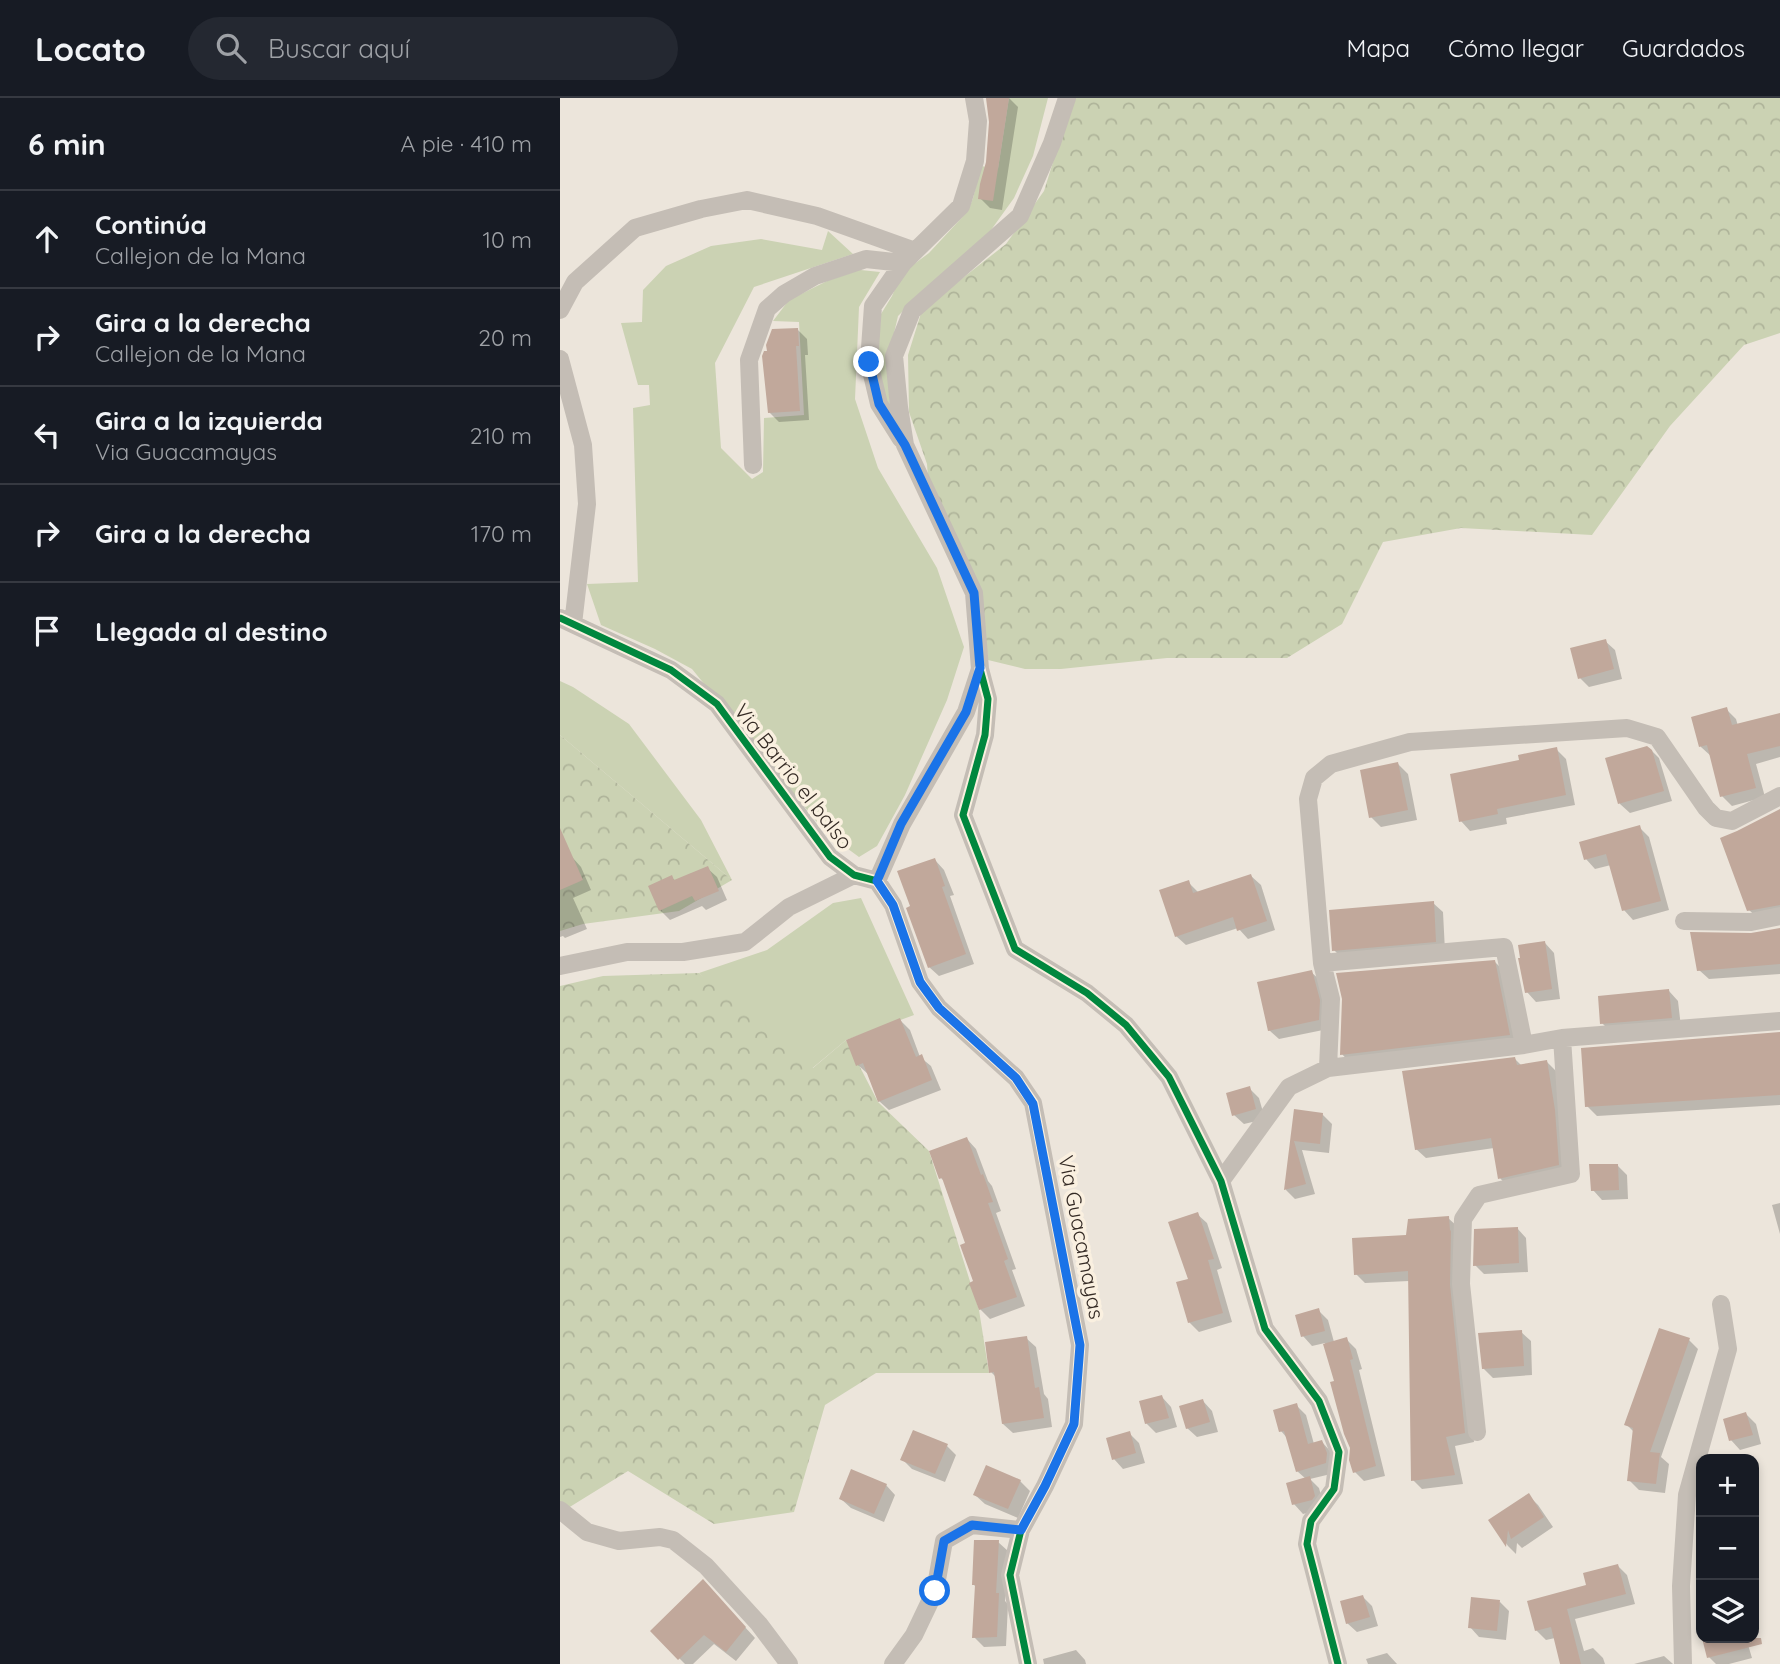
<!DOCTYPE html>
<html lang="es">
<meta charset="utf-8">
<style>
body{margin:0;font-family:Quicksand,sans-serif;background:#242831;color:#f1f3f6}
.controls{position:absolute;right:21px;bottom:21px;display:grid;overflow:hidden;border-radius:14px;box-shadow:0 4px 10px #0003}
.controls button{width:63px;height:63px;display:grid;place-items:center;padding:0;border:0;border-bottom:2px solid #363941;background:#171b24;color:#f1f3f6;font:35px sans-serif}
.stop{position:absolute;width:21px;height:21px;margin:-16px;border:5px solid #1a73e8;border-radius:50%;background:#fff}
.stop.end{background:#1a73e8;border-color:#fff;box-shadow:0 2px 7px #0008}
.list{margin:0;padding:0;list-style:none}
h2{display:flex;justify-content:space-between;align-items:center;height:91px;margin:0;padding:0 28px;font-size:30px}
h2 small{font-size:23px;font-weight:400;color:#9ea1a6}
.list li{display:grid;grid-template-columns:46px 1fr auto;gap:21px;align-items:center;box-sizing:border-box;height:98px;padding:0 28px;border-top:2px solid #363941}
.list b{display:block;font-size:26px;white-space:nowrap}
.list p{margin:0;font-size:23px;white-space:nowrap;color:#9ea1a6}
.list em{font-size:23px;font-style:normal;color:#9ea1a6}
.icon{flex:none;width:38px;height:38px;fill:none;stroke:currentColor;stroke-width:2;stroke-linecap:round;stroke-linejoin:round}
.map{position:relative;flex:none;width:1220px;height:1566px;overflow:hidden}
header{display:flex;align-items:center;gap:42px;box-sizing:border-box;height:98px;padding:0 35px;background:#171b24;border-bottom:2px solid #363941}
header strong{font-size:33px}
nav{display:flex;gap:38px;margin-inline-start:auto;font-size:24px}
.search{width:490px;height:63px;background:#242831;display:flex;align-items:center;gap:18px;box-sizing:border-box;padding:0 24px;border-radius:38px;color:#9ea1a6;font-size:26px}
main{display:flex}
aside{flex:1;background:#171b24}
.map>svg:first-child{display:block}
.grass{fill:#cbd2b3}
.forest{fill:url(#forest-crowns)}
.shadow{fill:#0003}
.building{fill:#c1a89b}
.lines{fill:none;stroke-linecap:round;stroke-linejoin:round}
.street{stroke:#c4bdb5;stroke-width:18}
.cycleway-casing{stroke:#faf0e0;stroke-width:11}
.cycleway{stroke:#00873e;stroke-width:7}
.route{stroke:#1a73e8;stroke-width:9}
.labels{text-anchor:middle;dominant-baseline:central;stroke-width:7;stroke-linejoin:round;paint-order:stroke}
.street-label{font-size:21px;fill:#342a24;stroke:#faf0e0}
</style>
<header>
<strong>Locato</strong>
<div class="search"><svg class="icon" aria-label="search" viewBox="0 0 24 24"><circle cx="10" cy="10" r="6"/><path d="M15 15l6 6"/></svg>Buscar aquí</div>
<nav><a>Mapa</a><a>Cómo llegar</a><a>Guardados</a></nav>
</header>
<main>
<aside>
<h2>6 min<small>A pie · 410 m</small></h2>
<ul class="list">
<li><svg class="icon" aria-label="ahead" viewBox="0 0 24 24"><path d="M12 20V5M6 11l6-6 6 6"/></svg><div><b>Continúa</b><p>Callejon de la Mana</p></div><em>10 m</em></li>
<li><svg class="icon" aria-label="right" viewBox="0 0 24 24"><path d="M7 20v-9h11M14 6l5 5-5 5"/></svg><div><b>Gira a la derecha</b><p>Callejon de la Mana</p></div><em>20 m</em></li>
<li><svg class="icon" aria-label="left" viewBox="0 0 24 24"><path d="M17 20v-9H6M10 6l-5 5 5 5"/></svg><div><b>Gira a la izquierda</b><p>Via Guacamayas</p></div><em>210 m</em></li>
<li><svg class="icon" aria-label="right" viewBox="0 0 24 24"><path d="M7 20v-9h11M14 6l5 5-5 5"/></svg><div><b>Gira a la derecha</b></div><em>170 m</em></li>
<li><svg class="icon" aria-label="arrive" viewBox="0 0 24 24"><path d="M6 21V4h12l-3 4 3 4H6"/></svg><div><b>Llegada al destino</b></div></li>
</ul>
</aside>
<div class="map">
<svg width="1220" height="1566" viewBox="0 0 1220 1566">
<defs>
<pattern id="forest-crowns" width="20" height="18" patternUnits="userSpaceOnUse" patternTransform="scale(1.75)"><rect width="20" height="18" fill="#cbd2b3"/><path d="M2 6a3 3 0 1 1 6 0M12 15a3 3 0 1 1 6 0" fill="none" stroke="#afb49a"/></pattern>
</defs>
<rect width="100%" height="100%" fill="#ece5db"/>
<!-- grass -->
<path class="grass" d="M449 0H488L473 58 454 100 426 139 353 203 338 218 328 261 331 330 315 284 321 216 332 198 342 175 369 155 408 113 413 100 421 68 438 71Z
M268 133 293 156 194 189 155 265 161 350 192 381 203 374 204 320 244 317 239 224 213 223 229 202 291 171 320 174 299 209 295 301 318 370 377 470 404 549 387 602 345 697 317 748 299 759 265 734 132 571 95 551 41 527 27 486 78 484 73 310 90 307 89 287H78L61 225 82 224 83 192 106 168 151 148 201 141 262 152Z
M0 583 13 589 69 626 141 722 172 782 0 637Z
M301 800 354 917 286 942 243 978 139 875 207 852 273 805Z"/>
<!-- forest -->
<path class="forest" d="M513 0H1220V235L1184 247 1110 328 1032 437 901 430 823 444 782 526 727 560H607L501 571H465L428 562 420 494 369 393 367 366 349 314 348 257 362 212 446 146 484 93Z
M0 637 172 782 119 813 23 826 0 833Z
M139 875 253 970 286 942 318 1004 369 1053 419 1212 429 1275H316L265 1307 234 1414 154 1426 68 1373 0 1415V888L43 878Z"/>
<!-- shadow -->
<path class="shadow" d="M427 0H449L458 9 442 112 430 110 420 100 428 64 431 24Z
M237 231 247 241 248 257H245L249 322 219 324 209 314Z
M1045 543 1055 552 1062 581 1029 589 1020 580Z
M1166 611 1176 621 1178 628 1220 617V659L1196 666 1205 699 1172 708 1162 698 1152 659 1141 649 1133 620Z
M1089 650 1099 660 1112 703 1070 715 1060 706 1047 661Z
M996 651 1006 661 1015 707 946 720 947 726 910 733 901 723 961 663Z
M838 666 848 676 857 722 821 729 811 719Z
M1220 713V818L1199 821 1189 812Z
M1079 729 1089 739 1109 812 1073 822 1064 812 1051 767 1035 771 1026 761Z
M12 759 21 769 31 792 13 800 27 831 5 840 3 838 0 839V764Z
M375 762 384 772 394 797 390 798 414 866 379 878 369 869 352 809Z
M147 770 157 779 167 802 146 812 142 808 110 822 100 812 112 780 116 783Z
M691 778 701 787 715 832 688 841 678 830 626 847 616 838 628 784 639 795Z
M873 805 883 814 885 853 784 862 774 852Z
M1220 831V876L1149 881 1139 872 1193 837Z
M985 845 994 855 1000 901 976 904 967 894Z
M934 863 944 873 959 946 791 966 782 956 784 901Z
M751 874 761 883 768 931 719 941 709 932Z
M1109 893 1118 903 1121 929 1051 934 1042 925Z
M340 922 350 932 360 959 371 968 381 992 329 1012 319 1003 308 976 298 967Z
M1220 935V1007L1037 1018 1027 1008Z
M955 961 962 968 987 964 997 974 1008 1076 949 1090 940 1080 934 1050 866 1060 856 1051Z
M689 990 699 1000 705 1021 684 1026 674 1017Z
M735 1013 762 1016 772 1026 769 1055 742 1052 755 1096 735 1101 726 1092Z
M407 1041 416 1051 428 1083 432 1088 441 1113 436 1115 456 1171 452 1172 465 1208 430 1221 420 1211 407 1146 385 1084 381 1080Z
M1058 1068 1067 1077 1068 1101 1042 1102 1033 1092Z
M1220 1105V1136L1212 1107Z
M637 1116 647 1125 662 1170 657 1172 672 1224 639 1234 629 1224 630 1183Z
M888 1120 898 1129 899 1198 914 1344 895 1348 903 1386 862 1391 853 1382 849 1183 805 1185 796 1176Z
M957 1130 966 1140 968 1174 924 1176 915 1167Z
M758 1212 768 1222 774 1244 786 1241 796 1251 802 1271 799 1272 825 1378 804 1383 795 1374 792 1350 765 1245 752 1248 743 1238Z
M961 1234 971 1243 972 1277 933 1280 923 1270Z
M466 1240 476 1249 484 1296 488 1301 492 1329 453 1335 443 1326 436 1279 431 1274Z
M1129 1242 1138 1251 1101 1359 1109 1366 1105 1395 1079 1392 1069 1382 1074 1334 1066 1326Z
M602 1299 611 1309 617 1329 596 1335 586 1325Z
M643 1303 652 1313 658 1334 637 1339 627 1330Z
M736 1307 746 1317 754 1346 762 1344 771 1354 775 1375 750 1381 759 1390 764 1408 762 1411 743 1416 734 1406 746 1381 737 1373 728 1341 721 1333Z
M1186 1316 1196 1326 1201 1346 1180 1352 1171 1342Z
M569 1335 579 1345 585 1365 563 1371 554 1361Z
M387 1348 396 1357 385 1384 352 1371 342 1361Z
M460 1383 470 1393 458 1420 425 1406 415 1397Z
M326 1387 335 1397 324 1424 291 1410 281 1401Z
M968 1397 978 1407 993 1429 962 1450 957 1445 956 1456 948 1448 930 1422Z
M438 1444 448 1453 445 1503 448 1506 446 1548 424 1549 414 1539 416 1489 414 1487Z
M1141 1465V1482L1137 1466Z
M1058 1468 1067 1477 1075 1506 1015 1521 1024 1553 1033 1550 1043 1560 1045 1566H1002L995 1540 986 1542 976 1532 1028 1488Z
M152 1493 195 1540 176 1563 154 1546 133 1566H125L92 1533Z
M803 1499 812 1508 818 1528 797 1534 787 1525Z
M940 1504 949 1513 946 1542 919 1539 910 1529Z
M1144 1540H1186L1192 1560 1169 1566H1156L1149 1559Z
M516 1552 525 1562 526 1566H484L483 1561Z
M827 1555 837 1566H808L806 1561Z
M1104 1558 1113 1566H1074Z"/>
<!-- building -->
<path class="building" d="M426 0H449L433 103 418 101 420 86 426 64 429 24Z
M238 230 239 248H236L240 313 208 315 202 258 204 253H207L206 247 212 231Z
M1046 541 1054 571 1018 581 1010 550Z
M1167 609 1172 627 1220 615V648L1187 656 1196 690 1160 699 1147 647 1139 649 1131 619Z
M1087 648 1092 652 1104 693 1058 706 1045 660Z
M997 649 1006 697 937 711 938 716 899 724 890 676 959 662 958 657Z
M838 664 848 712 809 720 800 672Z
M1220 711V807L1187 813 1160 740 1177 733Z
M1080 727 1101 803 1062 813 1046 756 1024 762 1019 744Z
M0 730 23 782 0 792Z
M375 760 385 788 382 789 406 856 368 870 346 810 350 808 337 773Z
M148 768 159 793 135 803 132 798 99 813 88 788 112 777 114 782Z
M691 776 707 823 677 833 673 819 615 839 599 792 629 782 633 795Z
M874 803 876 844 772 853 769 812Z
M1220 830V866L1137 873 1130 834 1191 835Z
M985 843 992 891 965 895 958 860H960L958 847Z
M935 862 950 937 780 957 782 901 776 875Z
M752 872 760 902 759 922 708 933 697 884Z
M1109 891 1112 920 1040 926 1038 898Z
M340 920 356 959 362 956 372 982 318 1004 303 965 296 968 286 942Z
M1220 934V997L1025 1009 1021 950Z
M955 959 957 967 987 962 995 1012 999 1067 938 1081 931 1040 855 1052 842 973Z
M690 988 696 1011 672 1018 666 995Z
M734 1011 763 1015 760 1046 734 1043 746 1086 724 1092Z
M407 1039 421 1077 423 1076 433 1104 428 1105 448 1161 444 1163 457 1199 419 1212 409 1185 413 1183 400 1147 405 1145 382 1080 379 1081 369 1053Z
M1029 1066H1058L1059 1092 1031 1093Z
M638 1114 654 1161 648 1162 663 1215 628 1225 616 1184 628 1181 608 1124Z
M889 1118 890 1133 891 1132 890 1187 905 1335 886 1339 895 1377 851 1383 848 1173 794 1177 792 1140 846 1137 848 1121Z
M958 1129 959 1165 913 1168 914 1131Z
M759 1210 765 1233 741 1239 735 1217Z
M1099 1230 1130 1240 1090 1354 1100 1355 1096 1386 1067 1383 1073 1330 1064 1327Z
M962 1232 964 1268 922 1271 918 1235Z
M467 1238 475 1290 479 1289 484 1320 442 1326 434 1274 429 1275 425 1244Z
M787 1239 793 1261 790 1262 816 1368 793 1375 789 1362 790 1350 784 1336 770 1284 774 1283 763 1246Z
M602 1297 609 1320 585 1326 579 1303Z
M643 1301 650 1324 626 1331 619 1308Z
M737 1305 748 1346 762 1342 767 1355 766 1365 736 1374 724 1333 719 1334 713 1312Z
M1186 1314 1193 1337 1169 1343 1163 1321Z
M353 1332 388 1346 375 1376 340 1362Z
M570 1333 576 1355 552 1362 546 1340Z
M426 1367 461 1382 448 1411 413 1397Z
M291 1371 327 1386 314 1416 279 1401Z
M750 1378 755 1398 752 1402 732 1407 726 1385Z
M969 1395 984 1419 951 1441 948 1432 946 1449 928 1422Z
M414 1442H439L436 1495H439L437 1539 412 1540 415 1487H412Z
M1058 1466 1066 1496 1007 1511 1021 1566H1000L991 1529 975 1533 967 1503 1026 1487 1023 1475Z
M143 1481 186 1529 166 1554 144 1537 118 1562 90 1533Z
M803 1497 810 1519 786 1526 780 1503Z
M911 1499 940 1502 937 1533 908 1530Z
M1142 1540H1201L1202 1546 1147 1560Z"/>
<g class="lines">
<!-- street -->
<path class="street" d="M0 212 15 184 75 130 141 111 187 102 257 118 355 153
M0 261 23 347 27 406 13 526
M341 341 319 306 309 264 313 208 343 165 401 108 415 63 418 23 414 0
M193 367 189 262 207 211 224 196 255 178 306 161 343 165
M0 520 111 572 157 606 270 759 294 777 317 783 333 807 360 884 379 910 456 980 473 1005 520 1247 514 1326 485 1388 461 1432 450 1477 468 1566
M420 571 428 601 425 637 403 717 455 851 527 895 566 927 609 979 661 1083 705 1231 759 1303 779 1354 774 1391 751 1423 747 1446 778 1566
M317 783 342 726 406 614 420 571 414 495 345 347 339 309 334 258 352 213 460 118 492 45 507 0
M1124 823 1191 824 1220 818
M762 865 944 849 964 947
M0 868 67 854H123L185 844 229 809 294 777
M768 970 771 901 762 865 748 701 754 680 771 666 850 644 1067 630 1097 639 1146 710 1156 720 1172 723 1220 698
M661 1083 729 989 768 970 964 947 1002 940 1220 923
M917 1334 901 1186 903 1121 919 1097 1011 1076 1002 940
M0 1412 27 1434 59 1443 100 1439 113 1442 146 1468 199 1526 229 1566
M333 1566 354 1537 375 1493 384 1443 412 1427 461 1432
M1123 1566 1121 1488 1127 1397 1168 1251 1161 1206"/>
<!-- cycleway casing -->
<g class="cycleway-casing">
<path id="cycleway" d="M0 520 111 572 157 606 270 759 294 777 317 783 333 807 360 884 379 910 456 980 473 1005 520 1247 514 1326 485 1388 461 1432 450 1477 468 1566
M420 571 428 601 425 637 403 717 455 851 527 895 566 927 609 979 661 1083 705 1231 759 1303 779 1354 774 1391 751 1423 747 1446 778 1566"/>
</g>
<!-- cycleway -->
<use href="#cycleway" class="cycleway"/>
</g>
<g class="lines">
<!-- route -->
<path class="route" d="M309 264 319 306 345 347 414 495 420 570 406 614 341 726 317 783 333 807 360 884 379 910 456 980 473 1006 520 1247 514 1326 485 1388 461 1432 412 1427 384 1443 375 1493"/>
</g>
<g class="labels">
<!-- street labels -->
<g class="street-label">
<text transform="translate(234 678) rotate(52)">Via Barrio el balso</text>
<text transform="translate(522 1139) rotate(79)">Via Guacamayas</text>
</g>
</g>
</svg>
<div class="controls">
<button>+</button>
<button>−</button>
<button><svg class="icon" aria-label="layers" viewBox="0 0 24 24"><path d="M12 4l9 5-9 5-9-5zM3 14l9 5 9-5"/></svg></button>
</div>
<div class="stop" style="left:375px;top:1493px"></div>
<div class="stop end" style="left:309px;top:264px"></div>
</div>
</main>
